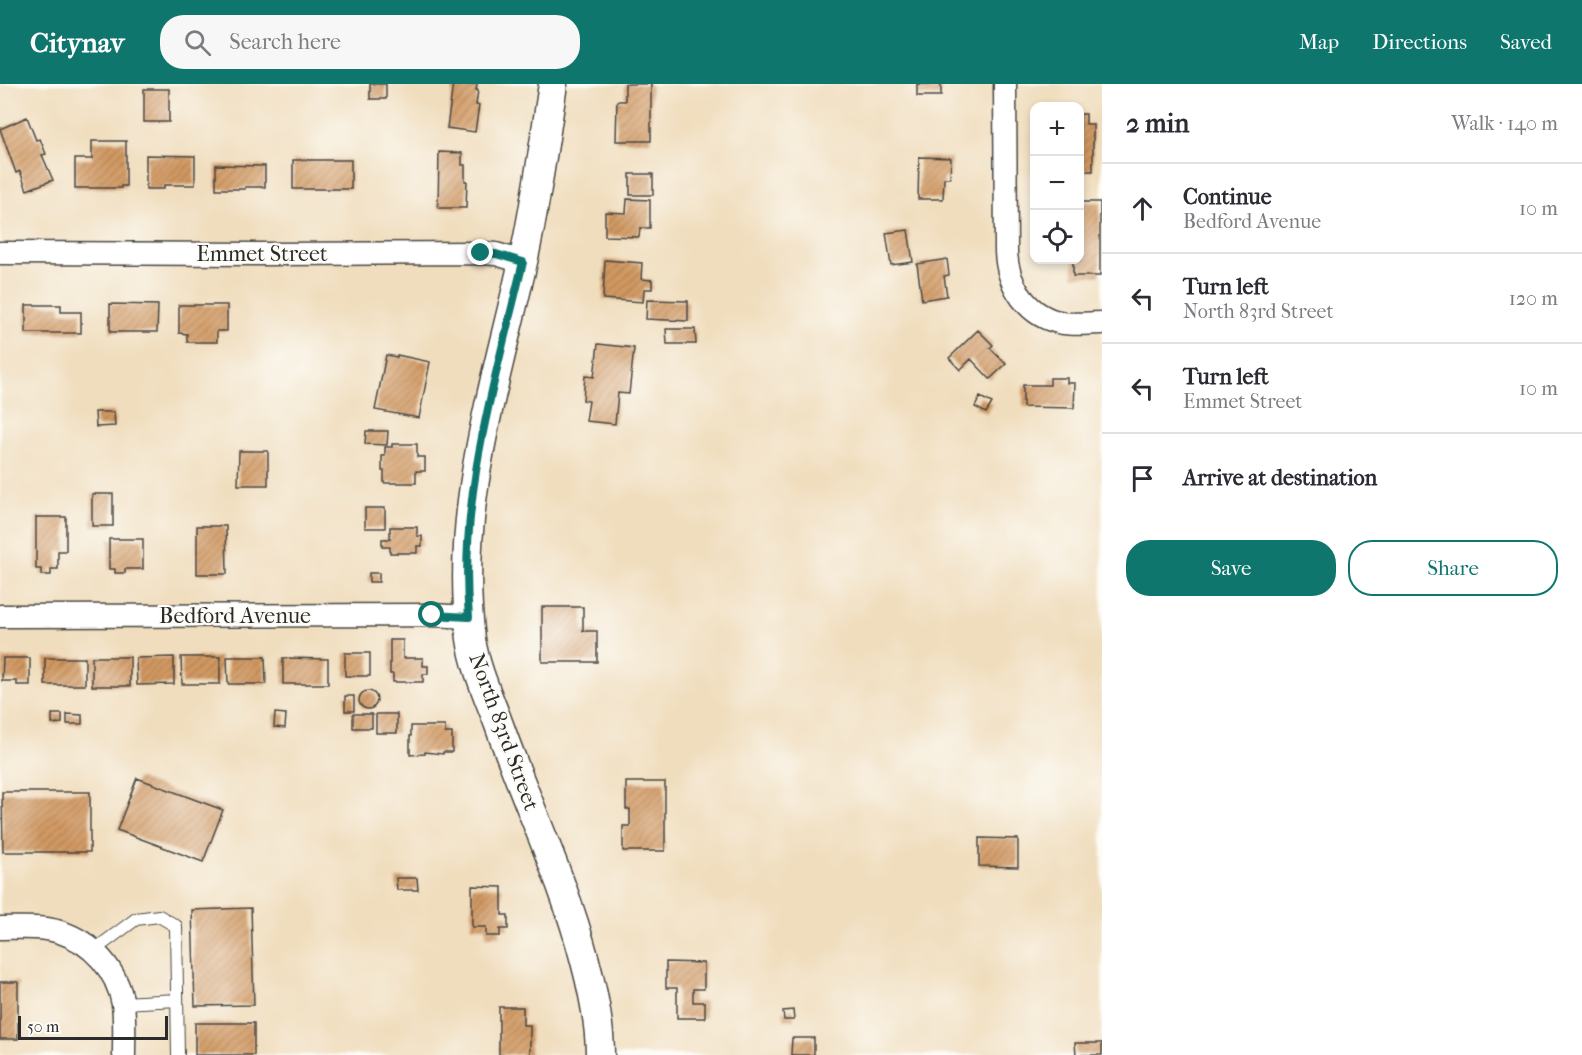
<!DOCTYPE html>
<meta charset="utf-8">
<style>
body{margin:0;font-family:"IM FELL French Canon",serif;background:#f7f7f7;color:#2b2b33}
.controls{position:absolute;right:18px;top:18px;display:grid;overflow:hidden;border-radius:12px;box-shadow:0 3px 9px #0003}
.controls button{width:54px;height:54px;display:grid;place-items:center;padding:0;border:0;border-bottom:2px solid #e1e1e2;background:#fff;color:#2b2b33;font:30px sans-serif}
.scale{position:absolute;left:18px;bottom:15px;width:150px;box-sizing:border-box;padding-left:6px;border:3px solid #2b2b2b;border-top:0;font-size:16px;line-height:21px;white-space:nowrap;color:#2b2b2b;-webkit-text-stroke:4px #fdfcf7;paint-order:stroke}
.stop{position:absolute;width:18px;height:18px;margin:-14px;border:4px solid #0f766e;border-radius:50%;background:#fff}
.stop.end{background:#0f766e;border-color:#fff;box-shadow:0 2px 6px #0008}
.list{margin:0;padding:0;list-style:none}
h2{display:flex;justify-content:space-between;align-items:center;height:78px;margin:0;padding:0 24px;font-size:26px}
h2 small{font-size:20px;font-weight:400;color:#7c7c81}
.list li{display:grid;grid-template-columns:39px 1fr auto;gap:18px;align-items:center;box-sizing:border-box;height:90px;padding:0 24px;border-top:2px solid #e1e1e2}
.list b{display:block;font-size:22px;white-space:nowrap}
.list p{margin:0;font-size:20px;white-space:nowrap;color:#7c7c81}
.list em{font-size:20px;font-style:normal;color:#7c7c81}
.actions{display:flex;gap:12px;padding:18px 24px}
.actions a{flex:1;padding:14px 0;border:2px solid #0f766e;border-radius:24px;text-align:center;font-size:21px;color:#0f766e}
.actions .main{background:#0f766e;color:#fff}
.icon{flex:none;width:33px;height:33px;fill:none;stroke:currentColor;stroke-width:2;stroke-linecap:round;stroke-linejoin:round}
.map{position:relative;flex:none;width:1102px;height:971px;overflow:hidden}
header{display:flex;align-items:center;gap:36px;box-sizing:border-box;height:84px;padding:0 30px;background:#0f766e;color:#fff}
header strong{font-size:28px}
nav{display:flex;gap:33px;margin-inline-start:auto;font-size:21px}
.search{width:420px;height:54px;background:#f7f7f7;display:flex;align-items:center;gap:15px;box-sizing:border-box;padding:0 21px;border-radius:24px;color:#7c7c81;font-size:22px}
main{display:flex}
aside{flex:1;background:#fff}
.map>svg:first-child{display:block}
.building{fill:url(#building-hatch)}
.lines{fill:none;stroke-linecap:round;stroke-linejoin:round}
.service-casing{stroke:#494641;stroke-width:14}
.minor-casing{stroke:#494641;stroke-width:25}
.tertiary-casing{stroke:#494641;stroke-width:31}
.service{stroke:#fff;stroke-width:12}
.minor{stroke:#fff;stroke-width:22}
.tertiary{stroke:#fff;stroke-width:28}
.route{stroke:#0f766e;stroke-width:8}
.labels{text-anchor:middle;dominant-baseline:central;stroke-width:4.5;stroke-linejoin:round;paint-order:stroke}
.street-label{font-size:22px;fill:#2b2b2b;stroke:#fdfcf7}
</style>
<header>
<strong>Citynav</strong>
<div class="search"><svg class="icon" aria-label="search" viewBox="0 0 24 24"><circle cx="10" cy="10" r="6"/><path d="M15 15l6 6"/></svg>Search here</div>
<nav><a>Map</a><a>Directions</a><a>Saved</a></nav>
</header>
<main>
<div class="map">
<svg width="1102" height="971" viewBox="0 0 1102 971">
<defs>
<pattern id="building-hatch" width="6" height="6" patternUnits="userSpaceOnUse" patternTransform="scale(1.5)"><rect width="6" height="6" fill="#d29962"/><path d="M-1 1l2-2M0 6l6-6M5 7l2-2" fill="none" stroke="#ab7d51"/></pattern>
</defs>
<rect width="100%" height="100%" fill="#fdfcf7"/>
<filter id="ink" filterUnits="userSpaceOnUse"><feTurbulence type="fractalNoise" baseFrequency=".0167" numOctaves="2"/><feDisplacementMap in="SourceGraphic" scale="12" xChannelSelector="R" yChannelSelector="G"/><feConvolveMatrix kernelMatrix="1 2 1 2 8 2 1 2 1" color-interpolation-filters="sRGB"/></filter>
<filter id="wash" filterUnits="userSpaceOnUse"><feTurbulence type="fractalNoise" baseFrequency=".008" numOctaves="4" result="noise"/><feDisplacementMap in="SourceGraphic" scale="24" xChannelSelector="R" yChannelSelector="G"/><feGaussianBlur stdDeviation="1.35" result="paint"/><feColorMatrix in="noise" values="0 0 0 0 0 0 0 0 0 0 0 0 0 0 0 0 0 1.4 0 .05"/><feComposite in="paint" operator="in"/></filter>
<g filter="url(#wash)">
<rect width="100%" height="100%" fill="#f0ddbd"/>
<g id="blocks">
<!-- building -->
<path class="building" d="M370 0H386V15H370Z
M453 0H477L476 6H478L476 21H479L475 48 447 44Z
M625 0H651V57H616L617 17H625Z
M917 0H941V12H917Z
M144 5H169V38H144Z
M1080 30H1086V40H1093V87H1080Z
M27 33 36 56 40 55 46 70 42 71 53 96 27 106 20 87 16 89 0 45Z
M92 57H126V102H121V104H75V75H92Z
M439 68 462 69V81H465V97H467L466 124H438Z
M146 71 195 72V101H164V105H146Z
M919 73 951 74 950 94H944L943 115H918Z
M293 76H351V105H293Z
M216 81 265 82V103H245V105H216Z
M630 90H653V111H630Z
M627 115 650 116V144H640L639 153 605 152V128L626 129Z
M1080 118H1100V192H1073V176H1080Z
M908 146 913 178 891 181 886 149Z
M947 175 949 191 944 192 947 212 922 216 917 180Z
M605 176 642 179 641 195 652 196V205H644L643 218 603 215Z
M647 216 688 217V237L646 235Z
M110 220 158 221 157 248H110Z
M26 221H61V228H81V249H26Z
M179 221H227V247H217V258H187V250L179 249Z
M666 245H695L696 260H667Z
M978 246 993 261 990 264 1006 280 990 295 971 275 960 286 949 274Z
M598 260 634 264 629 310 618 309 615 340 586 337 589 317 583 316 585 292 594 293Z
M386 271 397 273V271L430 278 419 334 375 326Z
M1050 294H1067V299H1075L1074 324 1023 323V301H1050Z
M980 313 992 319 986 329 975 323Z
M95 328H114L115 342 96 343Z
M366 347H388L387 361 365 360Z
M392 360H417V373H425V387H416V399H384V387H382V372H385V363H392Z
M239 367H268V401H238Z
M92 410H113V442H92Z
M365 424H385V444H365Z
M36 433H66V467H58V485H51V491H41V485H36Z
M197 442H226L227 490H197Z
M390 443H417V452H422V462H417V469H390V463H382V455H390Z
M109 455H143V485H125V489H115V485H109Z
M369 489H379V498H369Z
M542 523H583V547H597V578H542Z
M390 556H403V574H423V582H428V590H423V598H393V590H390Z
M345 569H370V592H345Z
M92 573H130V602H92Z
M174 573V600L137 601 136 574Z
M181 573H220V600H182Z
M227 573H265L266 600H228Z
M3 574H30V601H17V597H2Z
M45 574H85V601H45Z
M283 574 328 575V600H283Z
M359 616a9 9 0 1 1 18 0a9 9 0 1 1-18 0Z
M345 612H354V627H345Z
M275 629 286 630 285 644 274 643Z
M52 630H62V639L52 640Z
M67 630 82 631V640H67Z
M353 630H372V644H353Z
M376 630H397V649H376Z
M411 642H445V649H452V668H443V670L425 668V670L410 671V652H411Z
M137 694 223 726 203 778 117 746Z
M626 698H665V767H623V742H630V725H626Z
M2 708H90V768H3Z
M979 754 1018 755V783L979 782Z
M396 794H417L418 806H397Z
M472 802 502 803V831H508V845H500V852H486V843H472Z
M251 824 254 921 195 922 192 826Z
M666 878 704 879V905H693V918H705V934H677V904H666Z
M0 898H18V955H0Z
M499 923H523V941H530V971H499Z
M793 926 794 936H784L783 927Z
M195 939H254V971H195Z
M792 954H814V971H791Z
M1075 959H1102V971H1076Z"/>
</g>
</g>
<g filter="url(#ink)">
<use href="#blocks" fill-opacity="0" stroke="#494641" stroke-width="1.5"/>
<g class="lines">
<!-- service casing -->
<g class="service-casing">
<path id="service" d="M93 867 136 835 159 832 176 842 178 971
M123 919 177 916"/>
</g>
<!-- minor casing -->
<g class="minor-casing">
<path id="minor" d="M1005 0 1006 167C1007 201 1028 234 1064 239 1076 241 1090 239 1102 239
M0 169 270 170 481 169 496 170 523 178
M0 532 432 531 469 533
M0 844C19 844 41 842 60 848 92 858 117 886 123 920 125 937 124 954 124 971"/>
</g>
<!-- tertiary casing -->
<g class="tertiary-casing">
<path id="tertiary" d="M553 0C544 60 536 119 523 178 495 302 454 427 471 555 475 583 489 614 499 641 527 720 564 796 585 877 593 907 600 939 600 971"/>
</g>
<!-- service -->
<use href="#service" class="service"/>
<!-- minor -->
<use href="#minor" class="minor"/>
<!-- tertiary -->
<use href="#tertiary" class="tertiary"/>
</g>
</g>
<g class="lines" filter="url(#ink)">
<!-- route -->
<path class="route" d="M432 531 469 533C458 415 496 292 523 178L496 170 481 169"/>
</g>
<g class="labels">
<!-- street labels -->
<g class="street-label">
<text x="262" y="170">Emmet Street</text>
<text x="235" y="532">Bedford Avenue</text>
<text transform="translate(504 648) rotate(70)">North 83rd Street</text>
</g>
</g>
</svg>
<div class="controls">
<button>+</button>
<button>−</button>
<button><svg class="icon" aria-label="locate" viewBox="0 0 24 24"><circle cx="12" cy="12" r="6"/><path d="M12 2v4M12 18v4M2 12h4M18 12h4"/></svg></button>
</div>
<div class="scale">50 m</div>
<div class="stop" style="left:432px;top:531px"></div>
<div class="stop end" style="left:481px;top:169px"></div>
</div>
<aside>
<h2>2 min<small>Walk · 140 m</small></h2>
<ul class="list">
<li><svg class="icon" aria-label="ahead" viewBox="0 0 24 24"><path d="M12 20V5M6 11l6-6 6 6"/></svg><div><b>Continue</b><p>Bedford Avenue</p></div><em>10 m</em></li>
<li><svg class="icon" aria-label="left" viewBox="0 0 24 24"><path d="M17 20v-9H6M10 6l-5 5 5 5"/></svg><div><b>Turn left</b><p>North 83rd Street</p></div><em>120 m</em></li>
<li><svg class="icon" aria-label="left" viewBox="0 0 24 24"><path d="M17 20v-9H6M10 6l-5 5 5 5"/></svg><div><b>Turn left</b><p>Emmet Street</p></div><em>10 m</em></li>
<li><svg class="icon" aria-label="arrive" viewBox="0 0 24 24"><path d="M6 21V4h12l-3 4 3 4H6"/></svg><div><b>Arrive at destination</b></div></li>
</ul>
<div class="actions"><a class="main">Save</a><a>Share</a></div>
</aside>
</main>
